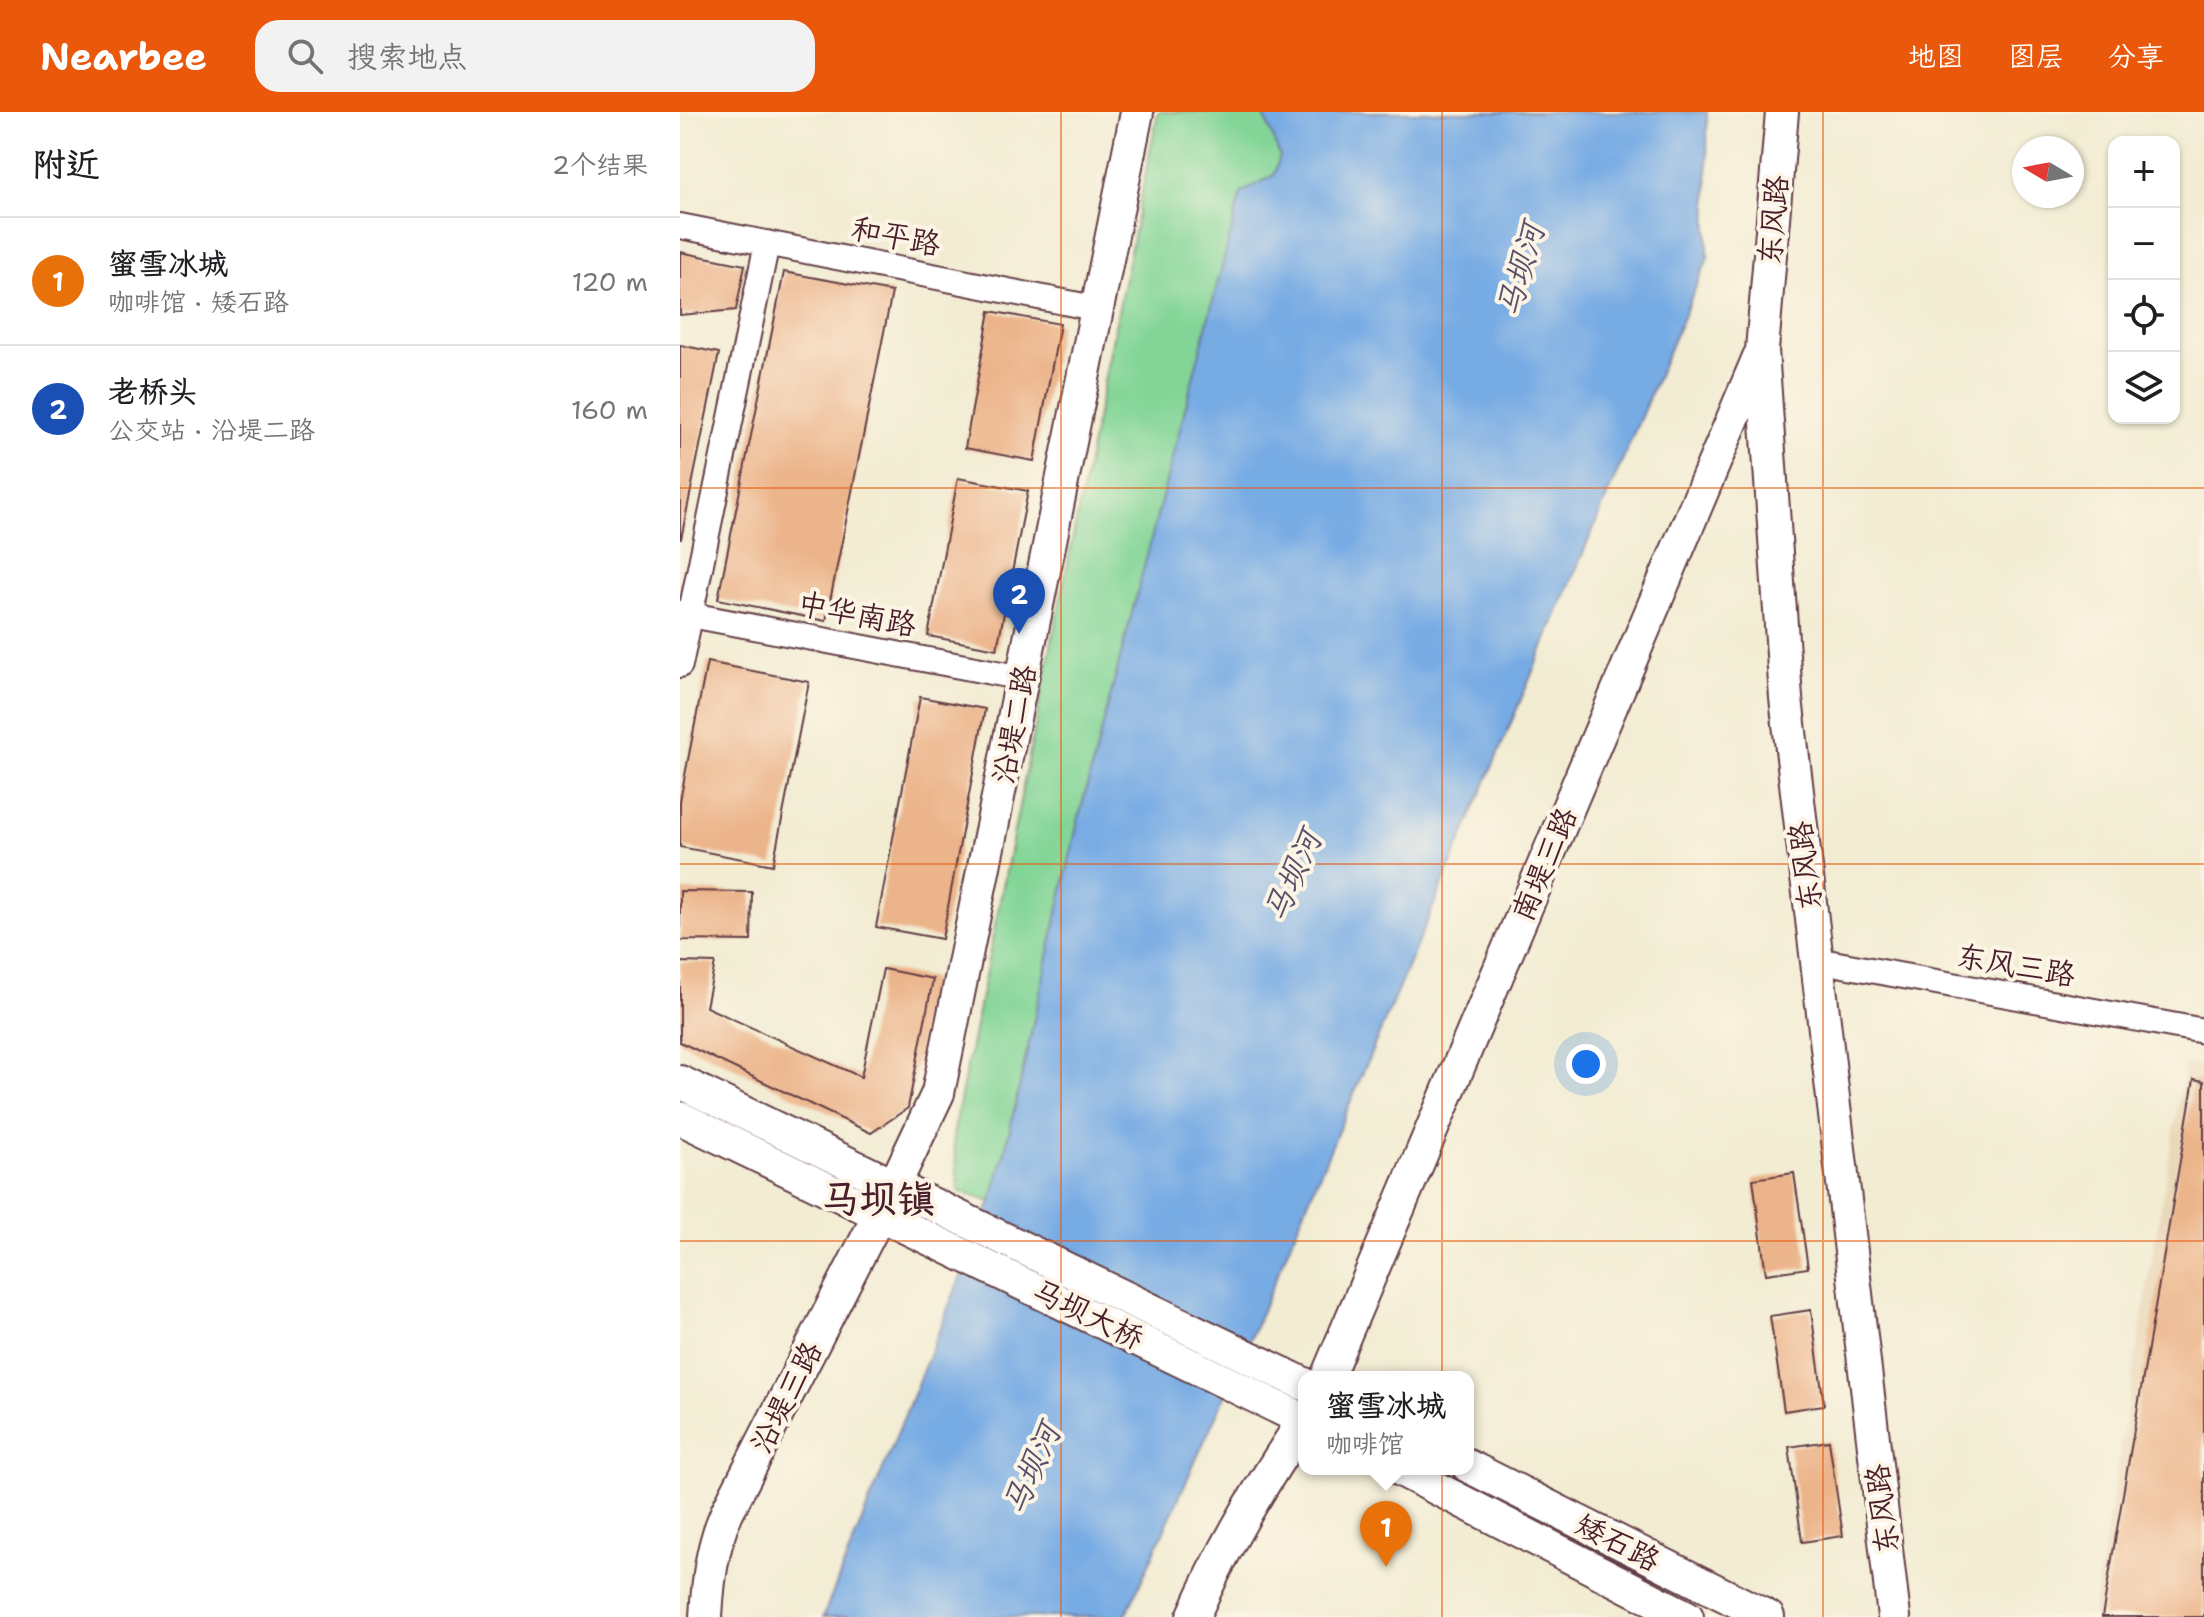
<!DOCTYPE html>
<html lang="zh">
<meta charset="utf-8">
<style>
body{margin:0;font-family:"Shantell Sans","LXGW WenKai TC",sans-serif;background:#f2f2f2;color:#202124}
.controls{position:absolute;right:24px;top:24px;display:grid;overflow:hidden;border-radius:16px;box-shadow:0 2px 6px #0004}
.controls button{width:72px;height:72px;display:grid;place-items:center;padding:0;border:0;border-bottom:2px solid #e0e0e0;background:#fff;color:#202124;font:40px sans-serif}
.compass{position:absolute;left:1332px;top:24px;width:72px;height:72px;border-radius:50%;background:#fff;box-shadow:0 2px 6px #0004;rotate:280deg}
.you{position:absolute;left:906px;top:952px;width:28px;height:28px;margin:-20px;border:6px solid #fff;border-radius:50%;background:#1a73e8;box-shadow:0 0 0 12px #1a73e833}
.badge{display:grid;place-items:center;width:52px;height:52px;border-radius:50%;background:#ea580c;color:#fff;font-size:26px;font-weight:700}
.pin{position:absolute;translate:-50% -66px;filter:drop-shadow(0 2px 4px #0008)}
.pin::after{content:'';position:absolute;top:42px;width:28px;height:24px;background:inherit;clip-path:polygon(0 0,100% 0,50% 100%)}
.popup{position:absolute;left:618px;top:1259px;width:176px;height:104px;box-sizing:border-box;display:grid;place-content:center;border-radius:16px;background:#fff;filter:drop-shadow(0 2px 6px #0005);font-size:26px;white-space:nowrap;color:#757577}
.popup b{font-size:30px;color:#202124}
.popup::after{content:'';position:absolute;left:50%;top:100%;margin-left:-16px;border:16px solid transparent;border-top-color:#fff}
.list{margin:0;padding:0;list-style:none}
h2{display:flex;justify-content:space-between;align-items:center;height:104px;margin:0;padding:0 32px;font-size:34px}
h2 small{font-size:26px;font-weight:400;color:#757577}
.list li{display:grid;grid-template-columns:52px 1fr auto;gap:24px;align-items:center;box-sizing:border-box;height:128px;padding:0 32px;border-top:2px solid #e0e0e0}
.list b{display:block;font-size:30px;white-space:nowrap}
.list p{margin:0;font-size:26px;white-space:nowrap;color:#757577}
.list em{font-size:26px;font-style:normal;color:#757577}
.icon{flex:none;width:44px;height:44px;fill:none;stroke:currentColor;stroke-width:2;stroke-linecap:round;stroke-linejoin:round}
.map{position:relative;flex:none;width:1524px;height:1505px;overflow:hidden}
header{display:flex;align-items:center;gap:48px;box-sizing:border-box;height:112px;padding:0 40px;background:#ea580c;color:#fff}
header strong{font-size:38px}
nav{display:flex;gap:44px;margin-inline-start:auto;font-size:28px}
.search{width:560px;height:72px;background:#f2f2f2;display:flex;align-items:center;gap:20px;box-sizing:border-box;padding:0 28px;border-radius:24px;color:#757577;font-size:30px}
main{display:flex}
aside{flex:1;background:#fff}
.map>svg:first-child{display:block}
.built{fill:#ead8ba}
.green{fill:#83d597;stroke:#667a61;stroke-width:2}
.water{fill:#77abe4;stroke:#606588;stroke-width:2}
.building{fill:#ecb48a}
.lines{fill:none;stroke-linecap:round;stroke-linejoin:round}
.street-casing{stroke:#633e44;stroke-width:28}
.secondary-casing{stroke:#633e44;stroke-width:36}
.street{stroke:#fff;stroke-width:24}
.secondary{stroke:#fff;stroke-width:32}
.grid{fill:none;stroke:#e8590c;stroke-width:2;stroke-opacity:0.55}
.labels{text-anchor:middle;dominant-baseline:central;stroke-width:8;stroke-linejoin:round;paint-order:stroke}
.street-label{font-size:30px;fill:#4a1f2b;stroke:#fcf5e5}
.water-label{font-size:32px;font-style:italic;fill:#5a506c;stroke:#fcf5e5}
.district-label{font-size:38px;font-weight:bold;fill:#4a1f2b;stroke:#fcf5e5}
</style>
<header>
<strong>Nearbee</strong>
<div class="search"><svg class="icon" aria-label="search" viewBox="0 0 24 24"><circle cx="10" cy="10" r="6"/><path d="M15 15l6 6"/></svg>搜索地点</div>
<nav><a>地图</a><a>图层</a><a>分享</a></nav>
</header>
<main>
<aside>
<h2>附近<small>2个结果</small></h2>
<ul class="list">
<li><span class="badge" style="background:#e8710a">1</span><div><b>蜜雪冰城</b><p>咖啡馆 · 矮石路</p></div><em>120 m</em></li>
<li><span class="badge" style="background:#1a4fb4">2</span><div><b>老桥头</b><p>公交站 · 沿堤二路</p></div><em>160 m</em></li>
</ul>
</aside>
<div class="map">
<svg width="1524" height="1505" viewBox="0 0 1524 1505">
<rect width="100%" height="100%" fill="#fcf5e5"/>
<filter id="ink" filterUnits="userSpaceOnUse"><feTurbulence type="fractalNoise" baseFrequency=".0125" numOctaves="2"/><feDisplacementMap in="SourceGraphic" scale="16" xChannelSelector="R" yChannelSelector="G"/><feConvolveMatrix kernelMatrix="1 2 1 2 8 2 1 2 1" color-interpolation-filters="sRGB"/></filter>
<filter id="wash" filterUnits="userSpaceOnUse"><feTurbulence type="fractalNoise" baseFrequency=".006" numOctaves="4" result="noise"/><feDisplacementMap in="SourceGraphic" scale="32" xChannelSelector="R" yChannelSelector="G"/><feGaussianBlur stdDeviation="1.8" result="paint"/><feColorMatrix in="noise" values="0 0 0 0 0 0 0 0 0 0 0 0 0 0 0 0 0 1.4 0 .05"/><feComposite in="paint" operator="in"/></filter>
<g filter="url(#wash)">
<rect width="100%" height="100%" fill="#f2ecd3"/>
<!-- built -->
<path class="built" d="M1505 951 1524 954V1505H1412Z"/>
<!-- green -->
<path class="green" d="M478 0H583L600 44 311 1090 279 1079 273 1024Z"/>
<!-- water -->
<path class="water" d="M583 0H1027L1028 146 561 1248 445 1505H143L311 1090 325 1039 398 709 561 81 594 63 600 44Z"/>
<g id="blocks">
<!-- building -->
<path class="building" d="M0 140 65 153 56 198 0 203Z
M104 160 212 180 146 509 38 487Z
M310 199 380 212 354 349 285 336Z
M0 233 39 241 1 427H0Z
M278 366 348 379 317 537 248 524Z
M27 550 129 570 93 753 0 735V689Z
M240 585 305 597 262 827 196 815Z
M0 779 72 780 71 829 0 828Z
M0 850 35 851 26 895 181 965 203 857 253 867 228 996 191 1021 0 930Z
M1514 967 1524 969V1505H1422Z
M1114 1061 1128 1156 1086 1162 1073 1067Z
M1131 1198 1144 1293 1104 1299 1090 1204Z
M1149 1329 1163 1424 1122 1430 1109 1335Z"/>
</g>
</g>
<g filter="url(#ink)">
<use href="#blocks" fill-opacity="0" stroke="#633e44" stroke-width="2"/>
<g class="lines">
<!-- street casing -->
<g class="street-casing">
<path id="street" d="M0 114 419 197
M0 501 343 566
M0 553 87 131
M1136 848 1524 919"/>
</g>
<!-- secondary casing -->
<g class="secondary-casing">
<path id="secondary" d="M1102 0 1082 238 1106 586 1214 1505
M0 970 624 1272
M0 1006 624 1308C582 1372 543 1435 513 1505
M647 1265 1079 245
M788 1354 1088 1505
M719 1357 1007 1505
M26 1505C28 1468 32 1434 47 1400L214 1074 258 981 457 0"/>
</g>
<!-- street -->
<use href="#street" class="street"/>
<!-- secondary -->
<use href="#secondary" class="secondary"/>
</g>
</g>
<!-- grid -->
<path class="grid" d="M381 0V1505M762 0V1505M1143 0V1505M0 376H1524M0 752H1524M0 1129H1524"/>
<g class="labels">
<!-- street labels -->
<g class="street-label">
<text transform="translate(1093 108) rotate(-85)">东风路</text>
<text transform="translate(216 124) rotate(11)">和平路</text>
<text transform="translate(177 502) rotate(11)">中华南路</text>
<text transform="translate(334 612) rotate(-79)">沿堤二路</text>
<text transform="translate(864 752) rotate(-67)">南堤三路</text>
<text transform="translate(1125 754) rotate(-97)">东风路</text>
<text transform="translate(1336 853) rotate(10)">东风三路</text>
<text transform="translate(408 1202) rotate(26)">马坝大桥</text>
<text transform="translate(106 1285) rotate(-63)">沿堤三路</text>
<text transform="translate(1202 1397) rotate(-97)">东风路</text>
<text transform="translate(938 1430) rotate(27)">矮石路</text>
</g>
<!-- water labels -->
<g class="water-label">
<text transform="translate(840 158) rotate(-74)">马坝河</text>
<text transform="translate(612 764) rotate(-66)">马坝河</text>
<text transform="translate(351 1357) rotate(-66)">马坝河</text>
</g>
<!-- district labels -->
<g class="district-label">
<text x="198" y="1086">马坝镇</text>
</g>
</g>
</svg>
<div class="controls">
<button>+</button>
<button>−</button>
<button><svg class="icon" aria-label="locate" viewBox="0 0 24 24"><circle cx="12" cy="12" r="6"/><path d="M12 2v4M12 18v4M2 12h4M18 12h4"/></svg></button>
<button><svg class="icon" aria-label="layers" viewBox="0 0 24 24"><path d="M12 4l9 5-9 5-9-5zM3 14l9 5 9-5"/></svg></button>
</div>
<svg class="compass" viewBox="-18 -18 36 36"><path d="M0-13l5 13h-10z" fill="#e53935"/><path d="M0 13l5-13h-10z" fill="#757577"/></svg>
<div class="you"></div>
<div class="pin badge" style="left:706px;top:1455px;background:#e8710a">1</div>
<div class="popup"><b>蜜雪冰城</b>咖啡馆</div>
<div class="pin badge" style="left:339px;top:522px;background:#1a4fb4">2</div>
</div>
</main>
